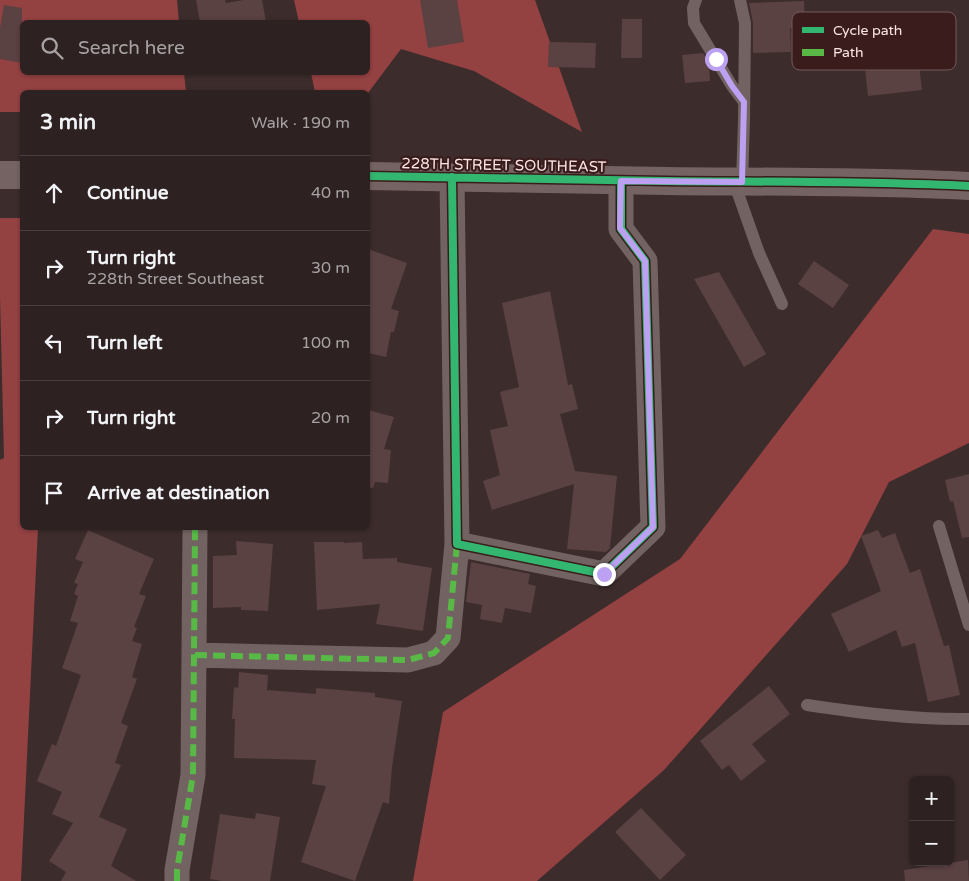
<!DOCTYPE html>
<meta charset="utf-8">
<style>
body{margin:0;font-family:"Varela Round",sans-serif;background:#36292a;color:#f1f3f6}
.controls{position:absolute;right:15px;bottom:15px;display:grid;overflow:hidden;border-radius:8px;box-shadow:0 1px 4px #0004}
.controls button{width:45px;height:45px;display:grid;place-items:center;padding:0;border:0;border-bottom:1px solid #493e3f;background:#2e2121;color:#f1f3f6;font:25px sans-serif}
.stop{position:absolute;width:15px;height:15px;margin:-11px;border:4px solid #bca0f2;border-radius:50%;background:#fff}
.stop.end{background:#bca0f2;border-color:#fff;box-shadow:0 1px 5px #0008}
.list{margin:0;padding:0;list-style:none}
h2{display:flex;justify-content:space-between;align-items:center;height:65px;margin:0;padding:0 20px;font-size:21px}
h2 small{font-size:16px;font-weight:400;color:#a7a3a5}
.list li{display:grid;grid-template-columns:32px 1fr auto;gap:15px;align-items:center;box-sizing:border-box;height:75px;padding:0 20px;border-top:1px solid #493e3f}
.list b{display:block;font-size:19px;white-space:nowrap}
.list p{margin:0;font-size:16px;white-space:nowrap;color:#a7a3a5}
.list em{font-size:16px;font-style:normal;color:#a7a3a5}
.icon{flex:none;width:28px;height:28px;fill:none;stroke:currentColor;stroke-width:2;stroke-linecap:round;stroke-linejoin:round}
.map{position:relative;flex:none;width:969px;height:881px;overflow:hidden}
.search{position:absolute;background:#2e2121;box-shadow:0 1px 4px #0004;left:20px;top:20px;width:350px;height:55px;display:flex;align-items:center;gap:12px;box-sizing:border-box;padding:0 18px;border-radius:8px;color:#a7a3a5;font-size:19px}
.panel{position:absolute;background:#2e2121;box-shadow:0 1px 4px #0004;left:20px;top:90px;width:350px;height:440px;border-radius:8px}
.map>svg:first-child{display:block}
.forest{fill:#944142}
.building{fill:#5a4142}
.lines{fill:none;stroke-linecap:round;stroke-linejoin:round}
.service{stroke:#726262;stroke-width:12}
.minor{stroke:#726262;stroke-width:25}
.secondary{stroke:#756363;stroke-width:28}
.quiet{stroke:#58b947;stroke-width:6;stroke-dasharray:12 6;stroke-linecap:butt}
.cycleway-casing{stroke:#391c1b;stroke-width:11}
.cycleway{stroke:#33b770;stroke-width:8}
.route{stroke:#bca0f2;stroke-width:6}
.labels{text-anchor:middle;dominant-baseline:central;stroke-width:4.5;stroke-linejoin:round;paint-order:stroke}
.street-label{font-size:15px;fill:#fce7e6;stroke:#391c1b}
.key{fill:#391c1b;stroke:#745958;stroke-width:1}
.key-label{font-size:14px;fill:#fce7e6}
</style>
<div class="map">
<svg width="969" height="881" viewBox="0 0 969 881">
<rect width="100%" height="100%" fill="#3d2c2c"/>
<!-- forest -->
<path class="forest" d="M0 0H177L179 22H22V72L184 73 186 92H22V112H0Z
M294 0H535L582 132 474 71 401 49 368 93 315 92 311 73 368 72V22H299Z
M0 218H22V528H38L21 881H0V460L4 458 0 297Z
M933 229 969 234V443L889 482 847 564 664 770 537 881H413L443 712 680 559Z"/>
<!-- building -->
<path class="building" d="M196 0H225L226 3 243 0H262L266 22H200Z
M420 0H457L464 42 428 48Z
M804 1 805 27 790 28 791 52 753 53V23L749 3Z
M4 5 22 8V63L0 59V28Z
M622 19H642V58H621Z
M916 38 922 90 868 96 864 59 891 56 889 41Z
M549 42 596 43 595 68 548 67Z
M703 53 709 63 710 81 685 83 682 55Z
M368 249 407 263 391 309 399 311 394 332H391L386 357 368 353Z
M814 261 849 285 833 308 798 284Z
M719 272 766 354 744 367 694 279Z
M550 291 568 385 572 384 578 409 560 414 575 471 617 476 610 548 606 552 567 549 574 484 492 510 483 481 500 475 490 430 508 426 500 392 519 387 502 303Z
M368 410 394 417 384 449 391 450 388 483 375 482 373 488 368 487Z
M969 474V537L962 538 953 501 950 502 945 480Z
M88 530 154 559 139 594 146 596 134 627 137 628 132 641 142 644 132 677 137 679 121 723 128 726 115 763 121 765 99 817 127 829 111 866 136 881H61L66 872 49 861 73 823 52 814 62 792 37 781 52 744 56 746 81 675 62 668 78 623 70 621 78 596 74 594 78 584 74 583 83 562 75 559Z
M878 530 882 538 895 533 910 573 920 569 944 646 949 645 960 695 928 702 915 643 902 647 896 630 849 652 831 614 881 591 861 536Z
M236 541 273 544 268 611 241 610V607L213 608V556L237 555Z
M314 542H344V543L362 542 363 559 397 558V562L432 568 423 631 376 624 380 604 317 610Z
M471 562 530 574 528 584 536 586 531 613 505 608 502 623 480 619 482 605 466 602Z
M239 672 268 675 267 690 316 694V688L375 693V697L402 701 392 767 389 804 383 802 355 881 301 862 326 786 312 784 316 760 234 758 235 719H232L234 687 238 688Z
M769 686 790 714 752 744 766 761 741 781 729 765 722 770 700 741Z
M641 808 686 855 660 880 615 832Z
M256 813 280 817 270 881H222L210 879 220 814 255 819Z
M968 860 969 881H905L904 870Z"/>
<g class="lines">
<!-- service -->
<path class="service" d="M696 0 693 8 694 23 732 86 744 102
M740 0 745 23 744 121 742 182
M734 182 759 253 782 304
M939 526 969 625
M807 705C860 713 915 720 969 719"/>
<!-- minor -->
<path class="minor" d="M452 177 457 544 604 574 653 527 645 261 621 229V181
M195 655 408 660 434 653 448 638 457 544
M177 881V870L193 775 195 528"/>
<!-- secondary -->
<path class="secondary" d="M0 175H22
M368 176C467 177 567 180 666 181 767 182 868 181 969 186"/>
<!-- quiet -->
<path class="quiet" d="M195 655 408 660 434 653 448 638 457 544
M177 881V870L193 775 195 528"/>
<!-- cycleway casing -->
<g class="cycleway-casing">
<path id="cycleway" d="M368 176C467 177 567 180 666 181 767 182 868 181 969 186
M452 177 457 544 604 574 653 527 645 261 621 229V181"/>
</g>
<!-- cycleway -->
<use href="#cycleway" class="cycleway"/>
</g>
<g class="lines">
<!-- route -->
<path class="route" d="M604 574 653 527 645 261 620 228 621 181 742 182 744 102 732 86 716 59"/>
</g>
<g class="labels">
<!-- street labels -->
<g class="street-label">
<text transform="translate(504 165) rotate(1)">228TH STREET SOUTHEAST</text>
</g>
</g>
<!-- legend -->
<rect x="792" y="12" width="164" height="58" rx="8" class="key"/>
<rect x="802" y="27" width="22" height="6" fill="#33b770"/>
<rect x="802" y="49" width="22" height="7" fill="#58b947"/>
<g class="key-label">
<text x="833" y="35">Cycle path</text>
<text x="833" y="57">Path</text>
</g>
</svg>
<div class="controls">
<button>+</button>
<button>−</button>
</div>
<div class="stop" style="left:716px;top:59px"></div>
<div class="stop end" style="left:604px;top:574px"></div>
<div class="search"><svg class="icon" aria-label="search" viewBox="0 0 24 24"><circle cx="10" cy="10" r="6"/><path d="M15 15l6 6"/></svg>Search here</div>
<section class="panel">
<h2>3 min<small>Walk · 190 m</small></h2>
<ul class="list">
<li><svg class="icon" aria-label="ahead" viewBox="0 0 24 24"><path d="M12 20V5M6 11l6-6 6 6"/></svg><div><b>Continue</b></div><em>40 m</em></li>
<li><svg class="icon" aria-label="right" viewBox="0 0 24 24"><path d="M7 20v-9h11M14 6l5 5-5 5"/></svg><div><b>Turn right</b><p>228th Street Southeast</p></div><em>30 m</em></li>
<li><svg class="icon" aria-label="left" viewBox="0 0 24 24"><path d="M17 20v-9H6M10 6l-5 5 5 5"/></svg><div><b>Turn left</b></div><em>100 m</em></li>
<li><svg class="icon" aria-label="right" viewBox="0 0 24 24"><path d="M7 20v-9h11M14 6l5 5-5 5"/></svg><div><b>Turn right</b></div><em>20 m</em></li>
<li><svg class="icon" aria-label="arrive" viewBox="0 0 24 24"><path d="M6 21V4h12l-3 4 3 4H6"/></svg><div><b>Arrive at destination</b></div></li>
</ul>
</section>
</div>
